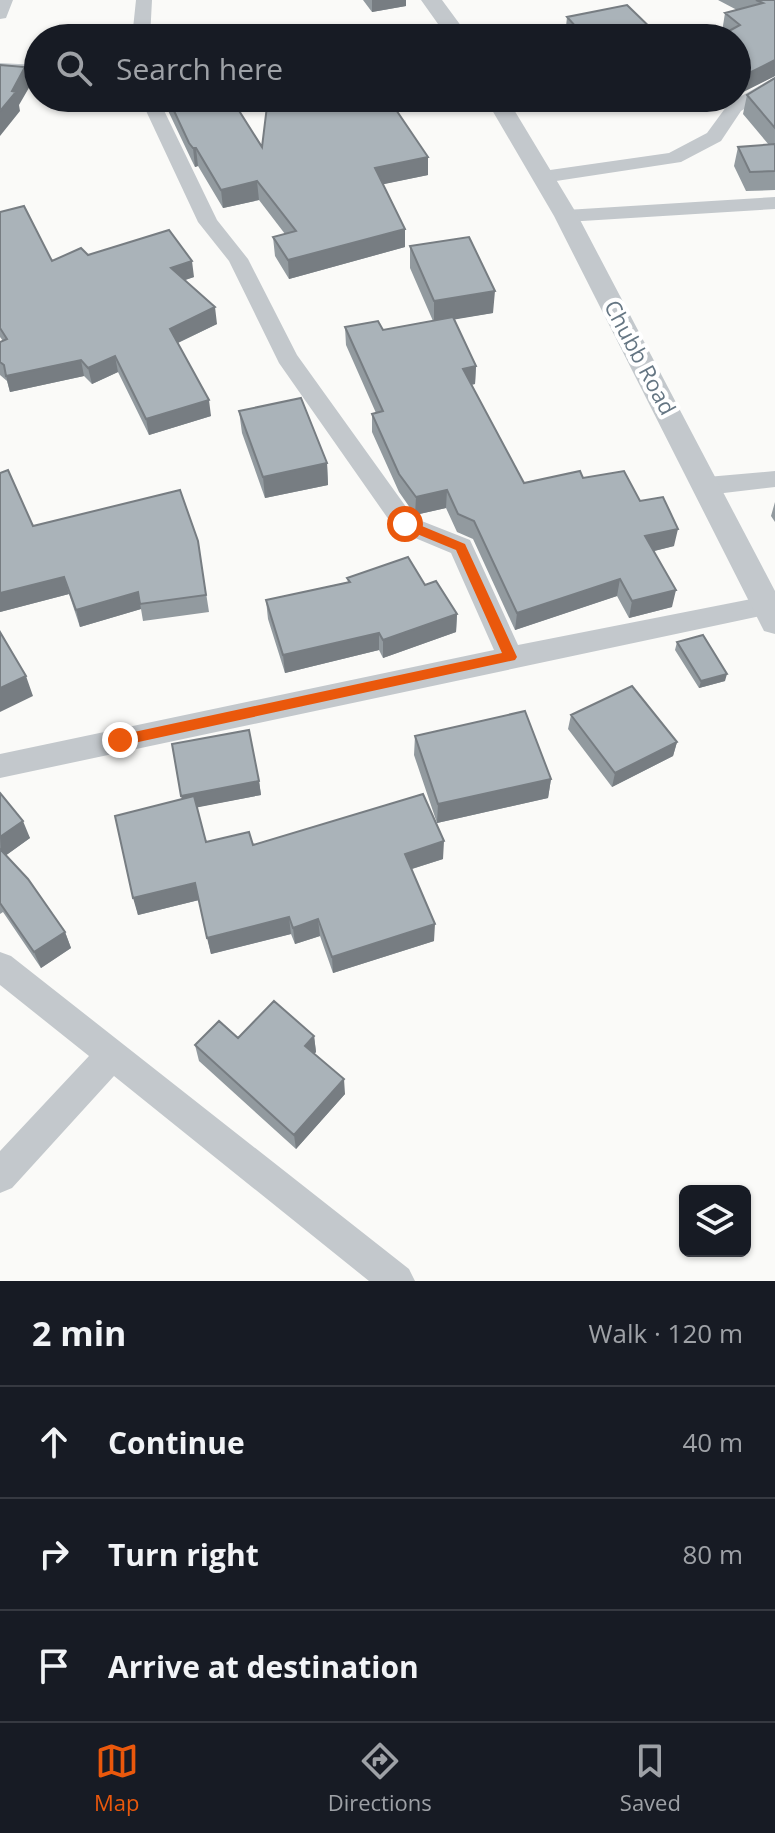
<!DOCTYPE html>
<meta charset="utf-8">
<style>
body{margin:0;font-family:"Open Sans",sans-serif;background:#242831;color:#f1f3f6}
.controls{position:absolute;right:24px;bottom:24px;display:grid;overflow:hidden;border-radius:12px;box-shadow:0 2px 6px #0004}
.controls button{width:72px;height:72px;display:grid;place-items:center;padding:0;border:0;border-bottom:2px solid #363941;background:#171b24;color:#f1f3f6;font:40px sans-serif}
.stop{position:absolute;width:24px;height:24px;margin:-18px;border:6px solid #ea580c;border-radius:50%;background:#fff}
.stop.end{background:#ea580c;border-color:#fff;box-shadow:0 2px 8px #0008}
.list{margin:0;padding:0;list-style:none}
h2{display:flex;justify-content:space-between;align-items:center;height:104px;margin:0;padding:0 32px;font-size:34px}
h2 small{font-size:26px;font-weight:400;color:#9ea1a6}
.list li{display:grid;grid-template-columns:52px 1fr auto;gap:24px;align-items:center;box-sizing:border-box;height:112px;padding:0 32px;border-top:2px solid #363941}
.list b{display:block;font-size:30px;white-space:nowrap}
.list em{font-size:26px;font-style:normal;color:#9ea1a6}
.icon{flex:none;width:44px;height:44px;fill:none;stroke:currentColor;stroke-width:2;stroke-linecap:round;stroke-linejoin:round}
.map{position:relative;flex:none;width:775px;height:1281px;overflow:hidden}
.search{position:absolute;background:#171b24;box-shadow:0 2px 6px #0004;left:24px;right:24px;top:24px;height:88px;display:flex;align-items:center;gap:20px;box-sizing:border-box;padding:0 28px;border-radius:44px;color:#9ea1a6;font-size:30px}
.sheet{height:440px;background:#171b24}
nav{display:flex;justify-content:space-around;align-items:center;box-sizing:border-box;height:112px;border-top:2px solid #363941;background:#171b24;font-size:22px;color:#9ea1a6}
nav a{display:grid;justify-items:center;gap:4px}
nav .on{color:#ea580c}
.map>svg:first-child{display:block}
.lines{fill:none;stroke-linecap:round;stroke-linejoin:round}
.minor{fill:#c3c8cc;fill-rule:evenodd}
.tertiary{fill:#c3c8cc;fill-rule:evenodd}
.wall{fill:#929a9f}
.shaded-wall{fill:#777d82}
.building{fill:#aab3b9;stroke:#777d82;stroke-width:2}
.route{fill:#ea580c}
.labels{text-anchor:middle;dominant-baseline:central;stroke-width:8;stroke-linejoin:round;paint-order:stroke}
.street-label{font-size:22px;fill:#657683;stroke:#fff}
</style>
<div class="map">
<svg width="775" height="1281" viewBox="0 0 775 1281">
<rect width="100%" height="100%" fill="#fafaf8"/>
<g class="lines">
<!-- minor -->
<path class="minor" d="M0 0H13L6 18 0 19Z
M136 0H152L150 38H132Z
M0 63 38 65V75L0 73Z
M775 77V90L741 111 721 141 681 162 543 183 533 177 543 171 669 153 707 133 729 103Z
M140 98H158L217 220 248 259 297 355 414 518 470 540 518 645 766 596 775 599V613L0 778V754L494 650 451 553 396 530 279 363 229 261 198 222Z
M775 197V209L566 222 556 216 566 210Z
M775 471V487L707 495 699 492 695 486 699 480 707 477Z
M0 952 11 956 409 1269 415 1281H369L114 1076 12 1188 0 1193V1151L89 1056 0 985Z"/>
<!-- tertiary -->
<path class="tertiary" d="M421 0H442L470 38H448Z
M485 98H507L578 216 775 591V634L764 631 554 216Z"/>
</g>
<!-- wall -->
<path class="wall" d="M363 0H406V6L372 12Z
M718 0H775V76L737 95V38L722 32 725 13 737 10Z
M567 17 661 38H567L565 36Z
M775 78V190L746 191 734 166 738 147 769 145 743 114 747 95Z
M162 98H231L262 147 428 157V175L383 184 405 229V247L289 279 275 256 273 237 285 234 259 200 223 208 198 166 195 167 192 161Z
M693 98H732L712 108Z
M0 212 52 261 88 255 194 277 185 280 217 324 178 343 211 416 149 435 118 372 92 384 84 376 10 392 7 381 0 375V342L3 341 0 337Z
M410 246 493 313 454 319 476 366 475 384 471 385 524 483 583 478 640 501 674 546 654 551 672 607 629 618 617 596 515 630 473 539 457 532 446 508 415 515 399 492 372 432V414L376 413 346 345 345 327 383 330 433 321 410 268Z
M239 411 327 463 328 485 265 498 242 433Z
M0 473 33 526 198 541 209 612 143 621 141 609 80 627 69 594 0 612Z
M775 502V522L771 516Z
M347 578 425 585 457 614 456 632 383 658 379 650 285 673 268 619 266 600 348 582Z
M677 642 725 681 699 688 675 650Z
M571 715 677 742 673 756 612 787 568 729Z
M415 736 551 779 548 798 437 823 414 755Z
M259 781 261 795 197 807 206 842 443 859 412 869 434 941 333 973 320 936 295 944 291 934 211 954 199 900 138 915 115 816Z
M0 793 30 838 6 855 65 932 71 948 41 968 3 912 0 914Z
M314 1036 316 1052 314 1054 345 1094 296 1149 199 1061 195 1045 238 1038Z"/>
<!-- shaded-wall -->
<path class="shaded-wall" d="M372 0H406V6L372 12Z
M775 60V76L737 95V79Z
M25 67 30 86 19 105 20 111 0 136V111Z
M714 98H732L712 108Z
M193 148H196L198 166 195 167Z
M428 157V175L375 186V168Z
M257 181 259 200 223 208 221 190Z
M405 229V247L289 279 288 260Z
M192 261 194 277 173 284 171 268Z
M495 291 493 313 434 323V301Z
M215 307 217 324 173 345 170 329Z
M115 356 118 372 92 384 88 368Z
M81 360 84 376 10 392 6 376Z
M476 366 475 384 462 386 463 369Z
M209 400 211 416 149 435 146 419Z
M327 463 328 485 265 498 263 477Z
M447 490 446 508 415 515 416 497Z
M678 529 674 546 642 554 645 536Z
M64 577 69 594 0 612V593Z
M620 579 617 596 515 630 517 613Z
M676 590 672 607 629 618 632 601Z
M138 592 141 609 80 627 76 610Z
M457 614 456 632 383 658V640Z
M379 633V650L285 673 283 655Z
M727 674 725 681 699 688 701 681Z
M26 676 33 696 0 712V688Z
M677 742 673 756 612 787 615 773Z
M551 779 548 798 437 823 438 804Z
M259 781 261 795 184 810 181 796Z
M23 821 30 838 1 859 0 837Z
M444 841 443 859 405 871V854Z
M195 883 199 900 138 915 133 898Z
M289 917 291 934 211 954 207 938Z
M318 919 320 936 295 944 293 928Z
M435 924 434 941 333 973 332 957Z
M65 932 71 948 41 968 34 952Z
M314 1036 316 1052 307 1061 305 1046Z
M344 1079 345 1094 296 1149 294 1135Z"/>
<!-- building -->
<path class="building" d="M756 0H775V60L737 79V38H716L740 25 725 13 763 3Z
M627 5 661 38H586L567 17Z
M413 25 423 38H388L383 26Z
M0 65 25 67 12 91 16 92 0 111Z
M775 78V128L747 95Z
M168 98H231L262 147 268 98H388L428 157 375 168 405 229 288 260 273 237 296 231 257 181 221 190 196 148H193L189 143Z
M775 144V171L750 172 738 147Z
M24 206 52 261 81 248 88 255 169 230 192 261 171 268 215 307 170 329 209 400 146 419 115 356 88 368 81 360 6 376 4 365 0 362V342L7 339 0 328V212Z
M469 237 495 291 434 301 410 246Z
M453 317 476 366 463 369 524 483 580 471 583 478 624 471 640 501 663 497 678 529 645 536 676 590 632 601 620 579 517 613 474 521 458 514 447 490 416 497 399 474 372 414 383 411 345 327 378 321 383 330Z
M301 398 327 463 263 477 239 411Z
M8 470 33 526 180 490 198 541 206 595 140 604 138 592 76 610 64 577 0 593V473Z
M408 557 425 585 436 581 457 614 383 640 379 633 283 655 266 600 350 582 347 578Z
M0 632 26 676 0 688Z
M703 635 727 674 701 681 677 642Z
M632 686 677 742 615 773 571 715Z
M525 711 551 779 438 804 415 736Z
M249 730 259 781 181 796 172 744Z
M0 793 23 821 0 837Z
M423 794 444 841 405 854 435 924 332 957 318 919 293 928 289 917 207 938 195 883 133 898 115 816 194 796 206 842 249 832 253 845Z
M0 849 28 879 65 932 34 952 0 903Z
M274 1001 314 1036 305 1046 344 1079 294 1135 195 1045 219 1021 238 1038Z"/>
<!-- route -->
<path class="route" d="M405 519 465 544 517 657 515 660 120 746 115 744 113 740 120 735 502 653 456 550 400 527V521Z"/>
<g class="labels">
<!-- street labels -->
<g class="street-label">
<text transform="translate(641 357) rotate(62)">Chubb Road</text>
</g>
</g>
</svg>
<div class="controls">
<button><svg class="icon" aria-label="layers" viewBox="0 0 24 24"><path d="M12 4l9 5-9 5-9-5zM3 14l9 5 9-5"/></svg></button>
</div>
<div class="stop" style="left:405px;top:524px"></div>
<div class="stop end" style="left:120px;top:740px"></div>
<div class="search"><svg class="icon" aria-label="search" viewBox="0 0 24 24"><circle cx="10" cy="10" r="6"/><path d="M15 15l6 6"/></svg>Search here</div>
</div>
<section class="sheet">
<h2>2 min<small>Walk · 120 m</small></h2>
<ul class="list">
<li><svg class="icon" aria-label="ahead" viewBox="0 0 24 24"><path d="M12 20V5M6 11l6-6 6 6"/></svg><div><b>Continue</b></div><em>40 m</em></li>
<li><svg class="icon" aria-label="right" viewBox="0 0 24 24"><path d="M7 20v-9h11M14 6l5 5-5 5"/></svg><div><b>Turn right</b></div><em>80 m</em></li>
<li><svg class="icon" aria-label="arrive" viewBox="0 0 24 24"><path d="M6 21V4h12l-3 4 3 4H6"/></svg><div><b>Arrive at destination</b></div></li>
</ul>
</section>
<nav>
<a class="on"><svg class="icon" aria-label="map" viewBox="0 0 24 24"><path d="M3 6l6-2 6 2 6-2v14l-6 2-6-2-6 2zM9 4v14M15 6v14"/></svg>Map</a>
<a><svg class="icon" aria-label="directions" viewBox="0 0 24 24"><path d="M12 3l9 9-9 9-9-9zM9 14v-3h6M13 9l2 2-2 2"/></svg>Directions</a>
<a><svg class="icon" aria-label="saved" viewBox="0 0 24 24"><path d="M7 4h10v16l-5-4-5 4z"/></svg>Saved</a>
</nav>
